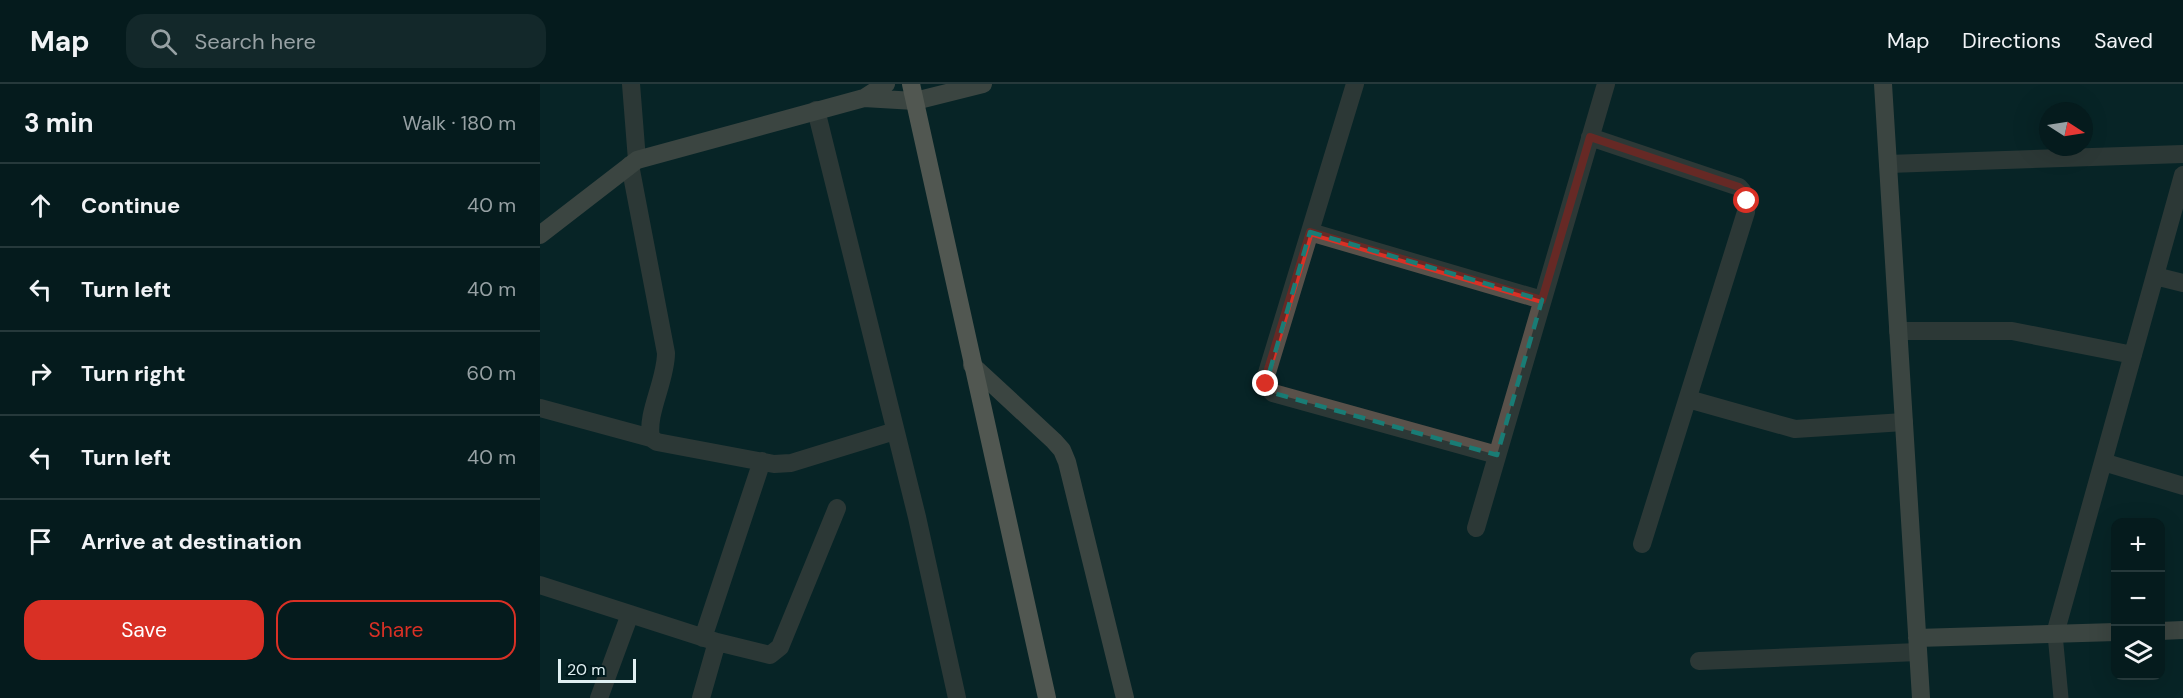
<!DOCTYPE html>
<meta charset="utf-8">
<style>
body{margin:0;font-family:"DM Sans",sans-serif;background:#13282a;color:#f1f3f6}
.controls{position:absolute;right:18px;bottom:18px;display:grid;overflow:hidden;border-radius:12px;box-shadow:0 6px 24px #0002}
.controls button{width:54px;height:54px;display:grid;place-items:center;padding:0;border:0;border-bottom:2px solid #26393b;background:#051b1d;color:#f1f3f6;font:30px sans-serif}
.compass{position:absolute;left:1499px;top:18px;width:54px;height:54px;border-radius:50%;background:#051b1d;box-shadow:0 6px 24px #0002;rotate:102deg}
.scale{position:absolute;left:18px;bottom:15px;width:78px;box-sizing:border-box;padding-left:6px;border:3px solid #e0f0f2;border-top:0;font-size:16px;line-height:21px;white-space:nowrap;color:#e0f0f2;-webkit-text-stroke:4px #001a1d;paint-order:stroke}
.stop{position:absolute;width:18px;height:18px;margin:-14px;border:4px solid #d93025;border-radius:50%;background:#fff}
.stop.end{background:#d93025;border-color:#fff;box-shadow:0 2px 6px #0008}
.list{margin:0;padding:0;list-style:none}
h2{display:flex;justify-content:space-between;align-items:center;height:78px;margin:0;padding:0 24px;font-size:26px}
h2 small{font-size:20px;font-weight:400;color:#97a1a4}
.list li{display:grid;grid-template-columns:39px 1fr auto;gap:18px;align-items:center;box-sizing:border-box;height:84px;padding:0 24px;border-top:2px solid #26393b}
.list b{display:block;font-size:22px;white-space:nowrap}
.list em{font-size:20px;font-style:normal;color:#97a1a4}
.actions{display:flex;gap:12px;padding:18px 24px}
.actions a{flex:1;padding:14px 0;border:2px solid #d93025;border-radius:18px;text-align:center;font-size:21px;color:#d93025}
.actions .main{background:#d93025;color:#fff}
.icon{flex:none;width:33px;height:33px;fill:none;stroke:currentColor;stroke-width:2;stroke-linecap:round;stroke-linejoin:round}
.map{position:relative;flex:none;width:1643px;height:614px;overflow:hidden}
header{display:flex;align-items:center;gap:36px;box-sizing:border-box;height:84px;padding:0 30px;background:#051b1d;border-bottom:2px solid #26393b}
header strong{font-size:28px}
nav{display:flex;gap:33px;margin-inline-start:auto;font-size:21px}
.search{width:420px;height:54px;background:#13282a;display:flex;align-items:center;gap:15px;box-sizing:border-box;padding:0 21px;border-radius:18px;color:#97a1a4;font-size:22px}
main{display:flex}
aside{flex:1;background:#051b1d}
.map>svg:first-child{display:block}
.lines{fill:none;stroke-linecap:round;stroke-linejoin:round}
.lane{stroke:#59514a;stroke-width:15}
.street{stroke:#59514a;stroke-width:18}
.secondary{stroke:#7a6d62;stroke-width:18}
.highway{stroke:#ab9685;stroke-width:18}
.route{stroke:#d93025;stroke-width:8}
.marked{fill:none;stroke:#197c75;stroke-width:4.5;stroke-dasharray:12 8;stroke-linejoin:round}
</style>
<header>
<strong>Map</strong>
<div class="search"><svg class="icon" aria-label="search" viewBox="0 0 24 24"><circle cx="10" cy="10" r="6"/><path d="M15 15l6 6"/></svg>Search here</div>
<nav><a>Map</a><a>Directions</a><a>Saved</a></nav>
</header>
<main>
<aside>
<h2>3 min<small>Walk · 180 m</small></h2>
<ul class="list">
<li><svg class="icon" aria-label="ahead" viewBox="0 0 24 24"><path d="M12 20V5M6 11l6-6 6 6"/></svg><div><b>Continue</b></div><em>40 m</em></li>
<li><svg class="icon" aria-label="left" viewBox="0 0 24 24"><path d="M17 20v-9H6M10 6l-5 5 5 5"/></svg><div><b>Turn left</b></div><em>40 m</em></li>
<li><svg class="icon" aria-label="right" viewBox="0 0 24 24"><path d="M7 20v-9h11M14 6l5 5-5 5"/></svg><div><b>Turn right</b></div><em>60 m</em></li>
<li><svg class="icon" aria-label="left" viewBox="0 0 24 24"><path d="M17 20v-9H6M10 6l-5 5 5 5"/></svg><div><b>Turn left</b></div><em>40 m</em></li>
<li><svg class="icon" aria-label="arrive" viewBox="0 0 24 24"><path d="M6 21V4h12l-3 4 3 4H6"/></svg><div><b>Arrive at destination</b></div></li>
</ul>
<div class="actions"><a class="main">Save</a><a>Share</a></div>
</aside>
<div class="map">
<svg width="1643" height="614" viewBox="0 0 1643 614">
<rect width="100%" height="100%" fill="#072427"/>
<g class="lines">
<!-- lane -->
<path class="lane" d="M1515 550 1521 614"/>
<!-- street -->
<path class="street" d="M91 0 97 76
M815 0 726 292C726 300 727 304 733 309L957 371
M276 26 377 433 417 614
M1050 53 1199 103C1207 111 1207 117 1206 128L1102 460
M1348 80 1643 70
M90 81 126 269C126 297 106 329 111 354L117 358 234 380 251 379 355 347
M770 148 1002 216
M1615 192 1643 199
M1358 247H1472L1593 271
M1148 315 1255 345 1364 338
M0 324 111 354
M1563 378 1643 402
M936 444 1066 0
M0 501 177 558 230 571 240 563 297 424
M1515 550 1643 91
M163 554 222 377
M1159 577 1378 568
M59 614 90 530
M161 614 177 558"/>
<!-- secondary -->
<path class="secondary" d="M1343 0 1381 614
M324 14 375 17 443 0
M0 151 97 76 324 14 346 0
M432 281 514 357 522 366 527 378 585 614
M1620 547 1643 546
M1377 554 1576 548"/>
<!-- highway -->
<path class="highway" d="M371 0 507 614"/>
</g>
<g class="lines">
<!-- route -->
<path class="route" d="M726 300V292L770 148 1002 216 1050 53 1199 103 1205 108 1207 117"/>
</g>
<!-- marked area -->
<path d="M0 0H1643V614H0ZM770 148 1002 216 957 371 733 309 726 300Z" fill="#072427" fill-opacity=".55" fill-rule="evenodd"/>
<path class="marked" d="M770 148 1002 216 957 371 733 309 726 300Z"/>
</svg>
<div class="controls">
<button>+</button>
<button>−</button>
<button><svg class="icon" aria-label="layers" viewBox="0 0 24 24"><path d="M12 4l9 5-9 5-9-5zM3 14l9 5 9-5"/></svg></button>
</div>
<svg class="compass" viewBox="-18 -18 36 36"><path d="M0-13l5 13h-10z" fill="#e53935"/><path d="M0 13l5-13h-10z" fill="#97a1a4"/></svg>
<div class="scale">20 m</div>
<div class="stop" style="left:1207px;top:117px"></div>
<div class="stop end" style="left:726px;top:300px"></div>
</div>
</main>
